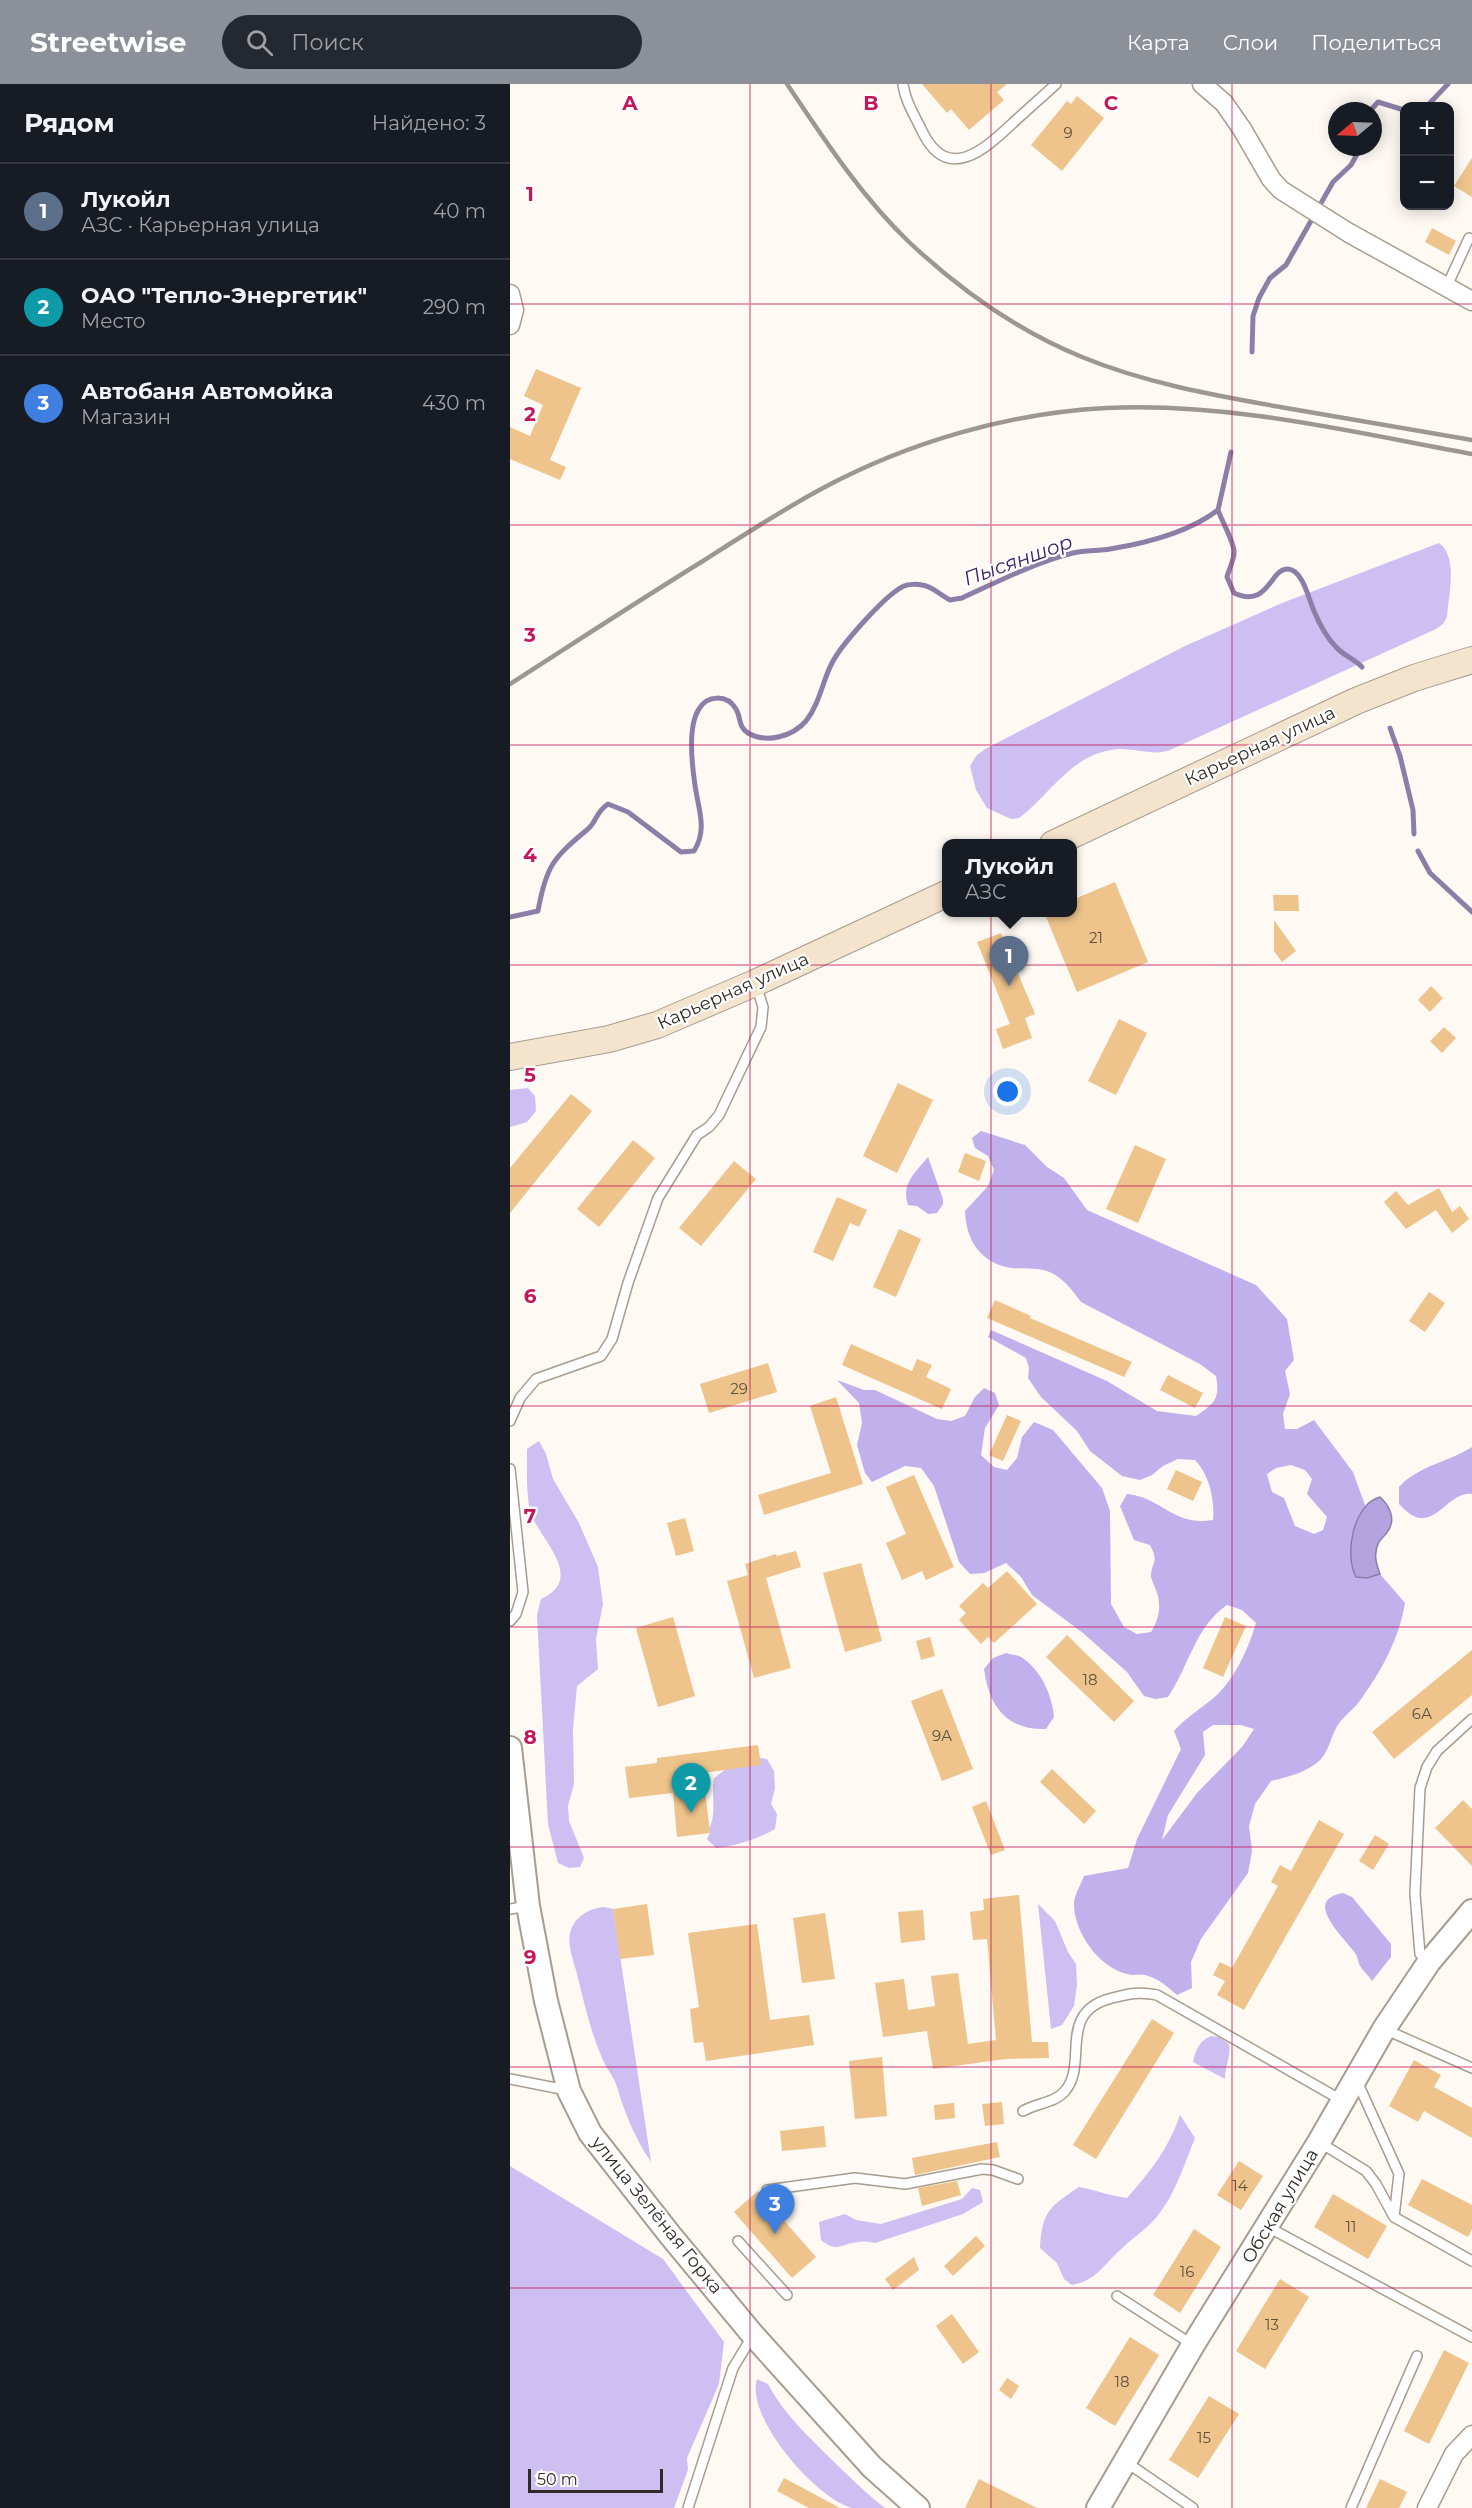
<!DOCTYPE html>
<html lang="ru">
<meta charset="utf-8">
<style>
body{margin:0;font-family:Montserrat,sans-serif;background:#242831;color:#f1f3f6}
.controls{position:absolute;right:18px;top:18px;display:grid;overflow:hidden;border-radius:12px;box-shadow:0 3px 15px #0003}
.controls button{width:54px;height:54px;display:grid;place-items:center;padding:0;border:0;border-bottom:2px solid #363941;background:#171b24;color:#f1f3f6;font:30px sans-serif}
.compass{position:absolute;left:818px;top:18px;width:54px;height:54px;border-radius:50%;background:#171b24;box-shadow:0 3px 15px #0003;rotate:251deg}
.scale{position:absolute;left:18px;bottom:15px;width:135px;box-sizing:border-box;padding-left:6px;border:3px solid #2e2a24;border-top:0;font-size:16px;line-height:21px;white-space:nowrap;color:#2e2a24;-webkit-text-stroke:4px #fff;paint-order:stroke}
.you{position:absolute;left:498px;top:1008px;width:21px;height:21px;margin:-15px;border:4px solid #fff;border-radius:50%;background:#1a73e8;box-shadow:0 0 0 9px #1a73e833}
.badge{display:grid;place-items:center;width:39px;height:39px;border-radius:50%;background:#8c9099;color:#fff;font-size:20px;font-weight:700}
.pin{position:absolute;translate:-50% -50px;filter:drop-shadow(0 2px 3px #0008)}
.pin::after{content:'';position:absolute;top:32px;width:21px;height:18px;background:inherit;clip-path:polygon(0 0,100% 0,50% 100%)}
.popup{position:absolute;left:432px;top:755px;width:135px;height:78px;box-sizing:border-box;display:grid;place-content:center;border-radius:12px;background:#171b24;filter:drop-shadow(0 2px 4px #0005);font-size:20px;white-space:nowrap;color:#9ea1a6}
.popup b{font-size:22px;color:#f1f3f6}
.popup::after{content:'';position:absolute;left:50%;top:100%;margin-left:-12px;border:12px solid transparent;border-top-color:#171b24}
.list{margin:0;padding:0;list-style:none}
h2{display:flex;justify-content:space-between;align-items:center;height:78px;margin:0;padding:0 24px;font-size:26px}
h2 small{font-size:20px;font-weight:400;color:#9ea1a6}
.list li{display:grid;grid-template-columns:39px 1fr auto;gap:18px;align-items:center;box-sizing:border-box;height:96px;padding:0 24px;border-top:2px solid #363941}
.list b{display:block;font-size:22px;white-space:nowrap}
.list p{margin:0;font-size:20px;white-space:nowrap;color:#9ea1a6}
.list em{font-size:20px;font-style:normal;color:#9ea1a6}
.icon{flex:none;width:33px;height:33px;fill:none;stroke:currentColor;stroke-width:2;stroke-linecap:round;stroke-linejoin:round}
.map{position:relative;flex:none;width:962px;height:2424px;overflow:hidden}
header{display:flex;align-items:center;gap:36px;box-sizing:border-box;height:84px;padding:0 30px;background:#8c9099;color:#fff}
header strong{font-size:28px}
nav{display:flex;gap:33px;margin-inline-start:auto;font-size:21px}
.search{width:420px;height:54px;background:#242831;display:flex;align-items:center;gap:15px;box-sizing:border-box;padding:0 21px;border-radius:33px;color:#9ea1a6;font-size:22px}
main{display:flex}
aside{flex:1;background:#171b24}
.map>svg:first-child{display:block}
.green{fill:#cdbff2}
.forest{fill:#c0b0ec;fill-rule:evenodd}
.water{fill:#b3a3df;stroke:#8b7fa7;stroke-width:1.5}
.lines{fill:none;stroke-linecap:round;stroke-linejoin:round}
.stream{stroke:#8b7fa7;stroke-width:5}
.building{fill:#eec48c}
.service-casing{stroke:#a79c8f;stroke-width:12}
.minor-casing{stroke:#a79c8f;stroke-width:21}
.tertiary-casing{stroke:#a79c8f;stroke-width:26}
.secondary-casing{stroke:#a79c8f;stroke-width:28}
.service{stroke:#fff;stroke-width:9}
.minor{stroke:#fff;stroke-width:18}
.tertiary{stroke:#fff;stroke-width:22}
.secondary{stroke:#f4e4cd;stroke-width:26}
.rail{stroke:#9c9791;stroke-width:4.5}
.grid{fill:none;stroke:#c2185b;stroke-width:1.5;stroke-opacity:0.55}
.labels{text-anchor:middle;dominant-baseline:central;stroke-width:4.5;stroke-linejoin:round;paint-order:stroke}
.number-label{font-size:15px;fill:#5e503e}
.street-label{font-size:18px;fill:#2e2a24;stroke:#fff}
.water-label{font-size:20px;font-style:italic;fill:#3b2066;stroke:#fff}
.grid-label{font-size:20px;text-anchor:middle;font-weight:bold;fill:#c2185b;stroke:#fff;stroke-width:4.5;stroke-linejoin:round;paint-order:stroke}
</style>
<header>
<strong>Streetwise</strong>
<div class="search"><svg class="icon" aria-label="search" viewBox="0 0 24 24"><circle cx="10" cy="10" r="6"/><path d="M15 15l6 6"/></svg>Поиск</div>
<nav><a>Карта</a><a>Слои</a><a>Поделиться</a></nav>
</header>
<main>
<aside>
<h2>Рядом<small>Найдено: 3</small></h2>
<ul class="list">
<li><span class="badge" style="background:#5c6f8a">1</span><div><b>Лукойл</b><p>АЗС · Карьерная улица</p></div><em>40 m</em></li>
<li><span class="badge" style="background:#0f9aa8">2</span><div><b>ОАО &quot;Тепло-Энергетик&quot;</b><p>Место</p></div><em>290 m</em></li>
<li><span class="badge" style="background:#3f7fe0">3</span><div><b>Автобаня Автомойка</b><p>Магазин</p></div><em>430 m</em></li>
</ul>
</aside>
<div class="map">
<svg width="962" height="2424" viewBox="0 0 962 2424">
<rect width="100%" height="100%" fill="#fef9f3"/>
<!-- green -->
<path class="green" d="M929 459C949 474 938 512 937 533L933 540 926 545 660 666C642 673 621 662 601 666 559 673 540 711 509 734L501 735 477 724 466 706 460 682 466 672 475 665 675 562 772 519Z
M18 1004 25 1012 26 1027 17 1038 0 1043V1006Z
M29 1357 36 1370 43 1395 69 1439 88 1483 93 1520 86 1555 88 1585 67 1602 63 1645 64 1700 58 1722 59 1737 74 1774 70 1783 59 1784 48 1779 38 1740 27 1531 31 1515C78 1494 27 1453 20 1427 16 1408 17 1385 17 1365Z
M242 1673 257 1675 264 1687 265 1704 261 1720 267 1730 265 1745C248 1755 225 1762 206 1764L197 1755 200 1749 199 1744C207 1731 201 1710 204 1694L217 1684Z
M528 1820 545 1837 558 1868 566 1880 567 1901 564 1922 552 1941 541 1945Z
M94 1823 103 1825 141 2078C125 2054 115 2030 107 2003 104 1993 96 1984 92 1974 80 1946 74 1918 67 1890 64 1878 57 1861 60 1849 64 1833 79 1824 94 1823Z
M701 1952 709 1953 719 1960C721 1973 715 1982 715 1995L683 1978C686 1965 689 1957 701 1952Z
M670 2031 685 2054C674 2081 664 2114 644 2136 634 2147 620 2156 609 2167 593 2182 585 2197 562 2201L554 2195 547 2179 530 2164C532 2128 539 2123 569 2103 586 2106 600 2112 617 2114 640 2088 659 2064 670 2031Z
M0 2082 153 2175 214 2258 209 2300 177 2374 178 2386 164 2424H0Z
M462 2104 470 2106 473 2118 453 2130 365 2159C360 2158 354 2157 349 2158 331 2159 328 2170 311 2156L309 2138 335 2130 346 2136 371 2140 452 2115Z
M247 2295 258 2300C273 2329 297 2351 320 2374 338 2391 355 2409 375 2424 365 2424 351 2424 342 2424 306 2415 235 2333 247 2295Z"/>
<!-- forest -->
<path class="forest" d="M471 1047 515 1061 537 1083 554 1094 577 1126 746 1201 777 1235 784 1276 775 1287 780 1310 773 1330 775 1345H787L804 1336 843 1388 855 1421 853 1428 857 1494 870 1490 895 1519C889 1555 871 1588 849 1618 844 1625 835 1631 830 1638 821 1649 820 1668 808 1678 794 1689 778 1693 761 1697L745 1720 739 1742 742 1767 738 1789 691 1855 681 1878 682 1904 667 1911C658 1903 648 1894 635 1891 629 1890 623 1892 617 1890 588 1883 563 1847 564 1818 565 1810 571 1800 574 1792L618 1784 627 1755 671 1665 664 1647C677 1632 694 1623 708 1610 726 1592 739 1563 746 1539L732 1526 717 1521C685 1543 679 1582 658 1613L646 1615 634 1612 617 1588 573 1549 522 1511 511 1493 496 1479 474 1489 460 1490 449 1478 424 1402 411 1384 395 1382 362 1398 355 1389 347 1361 352 1339 349 1319 327 1296 354 1306H365L427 1335 441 1337 455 1332 465 1313 474 1304 485 1309 489 1321 475 1344 471 1371 484 1383 497 1386 507 1374 512 1353 524 1338 543 1346 592 1404 600 1427 601 1520 614 1543 627 1550 641 1548C649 1535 652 1521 646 1506 645 1503 642 1497 641 1493 641 1476 650 1481 640 1461L624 1456 610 1422 617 1410C651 1413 664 1443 703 1436 705 1416 699 1390 685 1376L668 1375 653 1382 642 1391 630 1396 612 1392 580 1367 567 1347 531 1313 518 1294 519 1284 516 1274 478 1253 481 1246 597 1297 647 1327 686 1332C705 1319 710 1315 706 1292L690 1280 571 1218C563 1207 552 1192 537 1187 524 1183 509 1186 496 1183 468 1176 456 1154 455 1127L478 1102 484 1086 478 1072 465 1064 462 1054ZM781 1381 795 1386 802 1395 797 1410 817 1433 813 1446 804 1450 785 1442 774 1414 762 1408 757 1390 766 1384ZM703 1641H731L744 1645 732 1663 687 1709 652 1756 658 1731 695 1671 693 1648Z
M418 1073 433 1115V1120L427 1129 418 1130 407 1122 398 1121C391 1100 405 1089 418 1073Z
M962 1363V1410C934 1407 923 1458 889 1420V1403C908 1382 938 1378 962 1363Z
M496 1569C502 1571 510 1571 514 1575 532 1588 542 1612 544 1633L536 1645C497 1646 479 1623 474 1585L483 1574Z
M833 1809 842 1813 881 1860V1873L862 1897C859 1892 853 1887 850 1882 848 1878 848 1873 845 1869 835 1854 791 1816 833 1809Z"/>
<!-- water -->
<path class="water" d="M870 1413C880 1422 886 1435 878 1447 876 1451 871 1454 869 1458 863 1469 866 1479 870 1490L857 1494 846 1493C834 1471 843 1420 870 1413Z"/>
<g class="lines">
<!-- stream -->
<path class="stream" d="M902 22H910
M917 22 938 0
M860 27 868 18 894 26
M742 268 743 232 749 214 760 194 776 181 823 98 841 81 851 63
M708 426C712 438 725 459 724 469 724 476 719 485 717 493L724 509C759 525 760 484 778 485 793 486 799 516 804 527 809 539 817 554 826 563 833 571 844 575 852 583
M880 644 890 672 903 726 904 750
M908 767 920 789 962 828
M0 833 28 827C36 782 43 774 78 745 87 737 85 729 98 720L118 728 171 768 184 767C198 745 188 725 185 701 182 681 177 643 189 625 197 611 217 610 226 625 231 633 228 643 238 649 257 660 283 652 296 637 310 619 312 598 322 579 331 561 376 510 394 502 398 500 407 500 412 501 422 502 430 511 440 516L452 514C485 499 528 477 563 469 575 466 588 467 600 465 637 459 678 449 708 426L721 368"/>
</g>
<!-- building -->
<path class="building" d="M412 0H497L487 8 494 16 459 46 441 25 437 29Z
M567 12 594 34 552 87 521 61 557 17 561 20Z
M962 74V113L944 102Z
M922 144 946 157 939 171 915 158Z
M26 285 71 304 40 376 56 383 50 396 0 375V343L20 352 33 321 14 312Z
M605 798 638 878 567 908 534 828H562V816Z
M763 811H788L789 827H764Z
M764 836 786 867 772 878 764 867Z
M491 849 525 930 515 934 522 954 493 965 486 945 500 940 467 858Z
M921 902 933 914 920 928 908 916Z
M609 935 637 949 606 1011 578 997Z
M934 943 946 954 932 969 920 957Z
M388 999 423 1016 387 1089 353 1072Z
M61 1010 82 1027 0 1129V1084Z
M123 1056 145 1074 89 1143 67 1125Z
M625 1061 656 1075 628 1139 596 1125Z
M455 1069 476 1077 469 1097 448 1088Z
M224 1077 246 1095 191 1162 169 1144Z
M929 1104 942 1128 950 1122 959 1135 942 1149 926 1126 896 1145 874 1118 886 1107 898 1121Z
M327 1113 357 1126 349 1143 340 1139 323 1177 303 1168Z
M389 1145 411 1155 386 1213 363 1203Z
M919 1208 935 1219 915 1248 899 1237Z
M485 1216 521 1232 520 1234 622 1278 614 1293 477 1234Z
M341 1260 402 1287 407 1275 422 1281 416 1293 441 1305 432 1325 332 1281Z
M258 1279 267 1308 199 1329 190 1300Z
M658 1291 693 1309 685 1324 650 1306Z
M326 1313 353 1400 254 1431 248 1411 321 1389 300 1322Z
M497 1331 511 1337 493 1377 479 1371Z
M666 1386 692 1398 683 1417 657 1405Z
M404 1391 444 1483 416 1496 412 1487 392 1496 376 1459 396 1450 376 1403Z
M175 1434 184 1467 166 1472 157 1439Z
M286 1467 291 1483 256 1494 281 1584 244 1594 217 1497 238 1491 235 1480 266 1470 267 1472Z
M351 1479 372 1557 335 1568 313 1489Z
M497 1487 527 1520 484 1559 478 1553 471 1560 449 1536 456 1529 449 1522 473 1499 478 1504Z
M163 1533 185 1612 148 1623 126 1544Z
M715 1533 736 1542 713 1593 693 1584Z
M557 1551 624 1617 604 1638 536 1573Z
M420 1553 425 1572 411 1576 406 1557Z
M962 1566V1611L884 1675 862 1648Z
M432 1605 463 1685 432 1697 401 1617Z
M248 1661 251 1681 193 1689 200 1749 167 1753 163 1709 119 1714 115 1683 147 1679V1674Z
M542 1685 586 1727 574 1740 530 1698Z
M953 1716 962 1725V1782L925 1744Z
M476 1717 495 1766 481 1771 462 1723Z
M809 1736 834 1750 734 1926 707 1911 715 1897 703 1891 710 1878 722 1884 768 1802 761 1798 770 1781 781 1787Z
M865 1751 879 1760 863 1786 849 1777Z
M509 1811 522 1958H538L539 1974 495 1975 423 1985 417 1947 373 1953 365 1899 394 1895 398 1926 425 1922 421 1892 448 1889 458 1960 486 1956 477 1855 463 1856 460 1828 474 1826 473 1815Z
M137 1820 144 1871 110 1875 103 1825Z
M413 1826 415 1856 391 1859 388 1828Z
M315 1829 325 1895 292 1899 283 1834Z
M247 1840 260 1936 299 1931 304 1961 196 1977 193 1958 184 1959 180 1925 189 1923 178 1849Z
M642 1935 664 1949 586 2075 563 2061Z
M372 1973 377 2032 345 2035 339 1977Z
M904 1976 931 1991 924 2003 962 2024V2054L914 2027 908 2038 879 2022Z
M492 2018 494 2040 475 2042 472 2020Z
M444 2019 445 2034 425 2036 424 2021Z
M314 2042 316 2063 272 2067 270 2047Z
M487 2058 490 2073 405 2091 402 2074Z
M729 2077 753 2092 731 2126 707 2111Z
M912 2095 962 2121V2145L958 2153 898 2121Z
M447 2097 451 2111 412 2122 408 2104Z
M248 2107 306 2173 282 2194 224 2128Z
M823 2110 877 2142 858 2175 804 2143Z
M684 2145 711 2163 670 2229 643 2211Z
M466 2152 475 2162 443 2192 434 2182Z
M404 2173 409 2186 383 2206 375 2195Z
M770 2195 799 2213 755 2285 726 2267Z
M442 2230 469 2268 453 2280 426 2242Z
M620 2253 649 2271 605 2342 576 2324Z
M934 2266 959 2279 919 2360 894 2347Z
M497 2294 509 2302 501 2315 489 2306Z
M699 2312 729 2330 688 2394 659 2376Z
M274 2394 330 2424H299L267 2407Z
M469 2395 527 2424H455Z
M870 2395 897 2408 889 2424H856Z"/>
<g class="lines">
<!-- service casing -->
<g class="service-casing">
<path id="service" d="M393 0C395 17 405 32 412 47 438 101 476 64 504 38 518 25 532 13 546 0
M937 202 959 154
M0 1337 10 1314 26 1295 91 1272 102 1255 118 1199 148 1114 187 1051 199 1043 209 1031 251 943 253 923 246 901
M0 1385 13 1508 6 1530 0 1537
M0 1825 18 1822
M910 1870 905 1810 910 1704 917 1683 927 1667 962 1635
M874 1945 962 1984
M0 1995 56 2006
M846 1995 889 2090 884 2133
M513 2027C526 2019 545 2019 555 2007 579 1979 546 1928 602 1914 618 1910 630 1907 647 1911L833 2017
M809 2058 856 2087 866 2100 884 2133 962 2177
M257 2106 345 2094 395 2100 472 2085 483 2086 508 2095
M758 2143 962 2253
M228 2157 277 2211
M607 2212 683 2261
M616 2378 683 2424
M178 2424 223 2284 243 2251
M841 2424 907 2272"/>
</g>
<!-- minor casing -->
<g class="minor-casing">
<path id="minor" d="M692 0 714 19 732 45 761 95 771 106 839 149 962 217
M0 210 4 226 0 241
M917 2424 944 2370 962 2351"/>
</g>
<!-- tertiary casing -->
<g class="tertiary-casing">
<path id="tertiary" d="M0 1664 18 1822 36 1917 59 2007 80 2049 160 2151 243 2251 362 2383 408 2424
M588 2424 683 2261 809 2058 874 1945 919 1878 962 1827"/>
</g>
<!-- secondary casing -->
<g class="secondary-casing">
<path id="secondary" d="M543 760 846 617 904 594 962 576
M0 973 99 955 147 941 245 899 436 810"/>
</g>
<!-- service -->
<use href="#service" class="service"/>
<!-- minor -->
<use href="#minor" class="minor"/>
<!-- tertiary -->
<use href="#tertiary" class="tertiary"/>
<!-- secondary -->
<use href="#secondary" class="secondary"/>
<!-- rail -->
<path class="rail" d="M277 0C314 55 351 112 399 158 449 205 508 247 572 273 635 299 703 311 770 323 834 334 898 345 962 356
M0 600C64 559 128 517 193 477 232 452 272 426 313 404 399 358 499 329 596 324 719 318 842 348 962 370"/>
</g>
<!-- grid -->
<path class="grid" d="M240 0V2424M481 0V2424M722 0V2424M0 220H962M0 441H962M0 661H962M0 881H962M0 1102H962M0 1322H962M0 1543H962M0 1763H962M0 1983H962M0 2204H962"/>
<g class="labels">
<!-- number labels -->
<g class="number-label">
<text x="558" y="48">9</text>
<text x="586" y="853">21</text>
<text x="229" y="1304">29</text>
<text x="580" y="1595">18</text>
<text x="912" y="1629">6А</text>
<text x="432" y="1651">9А</text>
<text x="730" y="2101">14</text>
<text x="841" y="2142">11</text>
<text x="677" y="2187">16</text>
<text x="762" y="2240">13</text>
<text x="612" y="2297">18</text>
<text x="694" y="2353">15</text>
</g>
<!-- street labels -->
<g class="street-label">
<text transform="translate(750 662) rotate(-25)">Карьерная улица</text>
<text transform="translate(223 907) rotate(-24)">Карьерная улица</text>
<text transform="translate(770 2122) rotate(-59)">Обская улица</text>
<text transform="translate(147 2131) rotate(51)">улица Зелёная Горка</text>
</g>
<!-- water labels -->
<g class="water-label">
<text transform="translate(508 476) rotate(-20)">Пысяншор</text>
</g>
</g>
<g class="grid-label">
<text x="120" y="26">A</text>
<text x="361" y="26">B</text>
<text x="601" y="26">C</text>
<text x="20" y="117">1</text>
<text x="20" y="337">2</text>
<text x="20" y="558">3</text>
<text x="20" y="778">4</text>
<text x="20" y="998">5</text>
<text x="20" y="1219">6</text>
<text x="20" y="1439">7</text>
<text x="20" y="1660">8</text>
<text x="20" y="1880">9</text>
</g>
</svg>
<div class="controls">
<button>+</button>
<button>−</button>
</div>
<svg class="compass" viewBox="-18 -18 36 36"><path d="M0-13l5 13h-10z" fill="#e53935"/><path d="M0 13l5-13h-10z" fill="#9ea1a6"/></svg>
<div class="scale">50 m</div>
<div class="you"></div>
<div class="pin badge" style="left:499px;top:902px;background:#5c6f8a">1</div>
<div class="popup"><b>Лукойл</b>АЗС</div>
<div class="pin badge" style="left:181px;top:1729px;background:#0f9aa8">2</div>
<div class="pin badge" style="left:265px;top:2150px;background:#3f7fe0">3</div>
</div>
</main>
